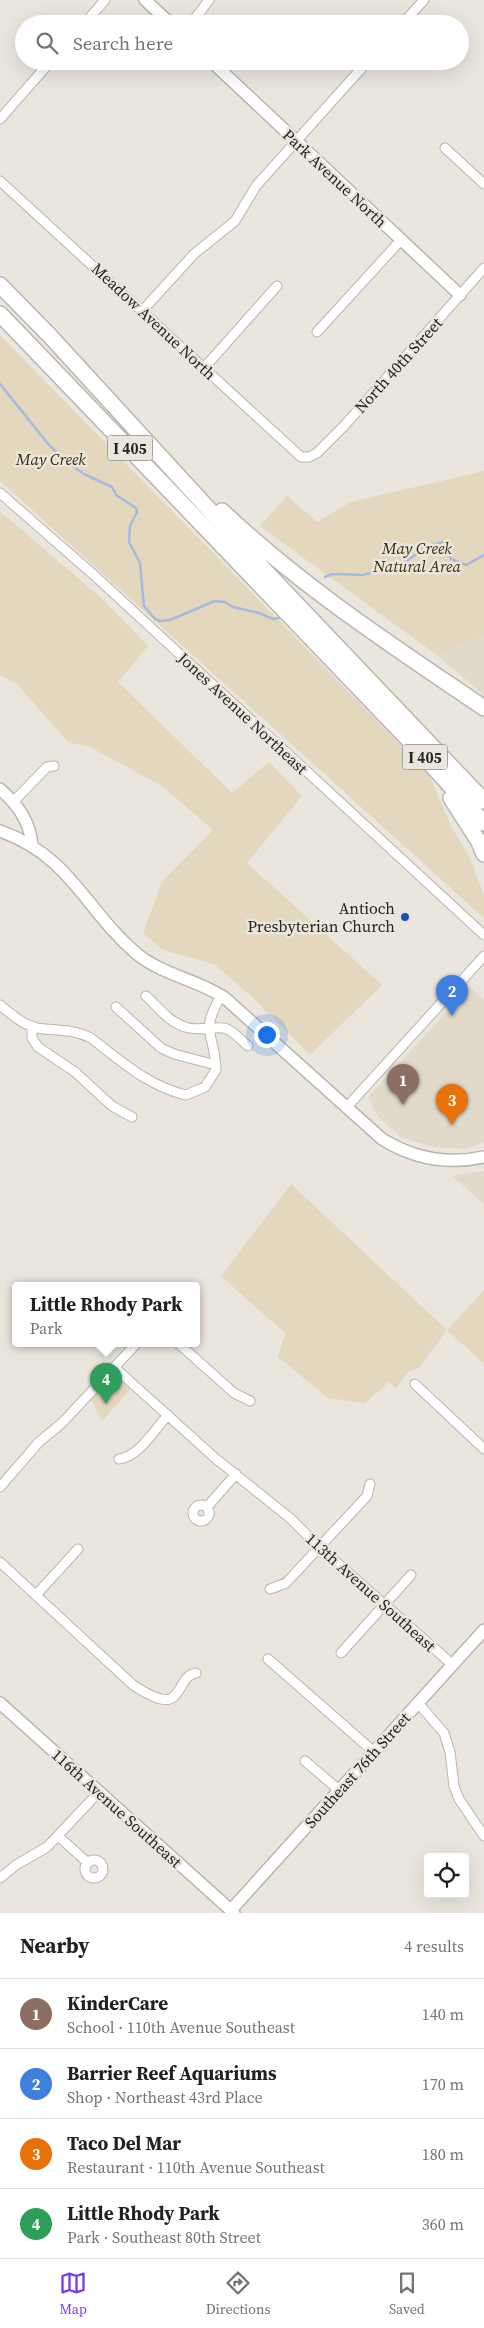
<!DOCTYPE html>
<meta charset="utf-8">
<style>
body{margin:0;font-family:"Source Serif 4",serif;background:#f6f6f6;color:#202124}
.controls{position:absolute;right:15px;bottom:15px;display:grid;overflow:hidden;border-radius:5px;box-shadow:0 5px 20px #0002}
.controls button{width:45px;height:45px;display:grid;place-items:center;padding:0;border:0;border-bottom:1px solid #e0e0e0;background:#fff;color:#202124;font:25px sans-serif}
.you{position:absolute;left:266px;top:1034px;width:18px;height:18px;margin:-12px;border:4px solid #fff;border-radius:50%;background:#1a73e8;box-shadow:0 0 0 8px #1a73e833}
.badge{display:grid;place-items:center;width:32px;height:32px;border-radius:50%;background:#7c3aed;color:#fff;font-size:16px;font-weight:700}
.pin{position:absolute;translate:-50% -41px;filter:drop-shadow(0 1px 2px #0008)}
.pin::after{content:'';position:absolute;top:26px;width:18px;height:15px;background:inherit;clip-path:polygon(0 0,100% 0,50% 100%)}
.popup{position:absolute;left:12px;top:1282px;width:188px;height:65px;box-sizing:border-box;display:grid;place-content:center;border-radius:5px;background:#fff;filter:drop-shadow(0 1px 4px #0005);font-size:16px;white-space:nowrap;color:#757577}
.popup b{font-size:19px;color:#202124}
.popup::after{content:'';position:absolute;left:50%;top:100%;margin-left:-10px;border:10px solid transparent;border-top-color:#fff}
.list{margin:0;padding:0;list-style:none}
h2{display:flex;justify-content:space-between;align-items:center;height:65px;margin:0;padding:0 20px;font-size:21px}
h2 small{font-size:16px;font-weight:400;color:#757577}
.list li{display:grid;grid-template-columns:32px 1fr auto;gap:15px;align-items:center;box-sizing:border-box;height:70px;padding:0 20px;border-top:1px solid #e0e0e0}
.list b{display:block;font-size:19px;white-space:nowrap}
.list p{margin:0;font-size:16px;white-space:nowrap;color:#757577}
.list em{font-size:16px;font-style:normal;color:#757577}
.icon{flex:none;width:28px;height:28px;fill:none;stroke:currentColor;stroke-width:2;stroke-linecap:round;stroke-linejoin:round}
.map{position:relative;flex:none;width:484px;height:1913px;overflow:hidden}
.search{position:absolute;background:#fff;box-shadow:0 5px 20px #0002;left:15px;right:15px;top:15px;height:55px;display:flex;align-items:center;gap:12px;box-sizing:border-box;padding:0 18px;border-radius:28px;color:#757577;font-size:19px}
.sheet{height:345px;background:#fff}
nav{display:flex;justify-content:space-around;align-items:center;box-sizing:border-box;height:70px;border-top:1px solid #e0e0e0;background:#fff;font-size:14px;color:#757577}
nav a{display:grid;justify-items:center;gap:2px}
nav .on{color:#7c3aed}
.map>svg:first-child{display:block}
.built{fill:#e1dacb}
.green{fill:#e3d8bd}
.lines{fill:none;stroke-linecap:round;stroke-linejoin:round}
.stream{stroke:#a6b9df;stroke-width:2.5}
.street-casing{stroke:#bab6af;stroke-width:11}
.secondary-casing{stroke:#bab6af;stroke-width:14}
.highway-casing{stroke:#bab6af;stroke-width:18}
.street{stroke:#fff;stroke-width:9}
.secondary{stroke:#fff;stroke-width:11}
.highway{stroke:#fff;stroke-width:15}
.poi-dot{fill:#224dbb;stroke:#eae6de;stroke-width:2}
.labels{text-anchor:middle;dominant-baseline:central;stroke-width:5;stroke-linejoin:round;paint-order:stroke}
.shield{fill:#eae6de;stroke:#615f5a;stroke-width:1}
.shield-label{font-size:15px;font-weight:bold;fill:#262522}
.street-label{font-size:16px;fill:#262522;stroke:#eae6de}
.park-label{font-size:16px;font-style:italic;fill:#382b09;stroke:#eae6de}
.poi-label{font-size:16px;fill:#262522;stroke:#eae6de;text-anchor:end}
</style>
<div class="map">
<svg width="484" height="1913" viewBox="0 0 484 1913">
<rect width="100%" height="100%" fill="#eae6de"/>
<!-- built -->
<path class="built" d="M484 635V695L438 656Z
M470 987 484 1000V1143L463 1149 434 1147 402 1138 379 1118 368 1097Z
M484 1171V1204L452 1176Z"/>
<!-- green -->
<path class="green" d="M0 335 429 774 451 826 470 858 484 895V918L0 481Z
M484 471V635L438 656 260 526 287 496 317 522 351 502Z
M0 511 101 598 148 646 118 682 232 793 269 762 302 796 247 863 382 985 310 1055 250 995 214 964 163 950 143 933 162 882 213 830 162 786 88 746 69 743 17 684 0 675Z
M291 1184 447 1330 484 1290V1364L447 1330 419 1368C406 1369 404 1379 396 1388L389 1382 365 1403 328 1398 278 1357 285 1333 221 1276Z
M111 1378 118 1379 130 1390 102 1421 91 1399Z"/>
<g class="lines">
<!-- stream -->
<path class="stream" d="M0 384 49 445 67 462 84 474 112 487 116 495 136 508 137 512 130 526 129 542 140 563 144 606 155 619 160 621 170 620 215 601 225 602 233 607 259 613 273 619 284 617
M325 577 332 574 363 575 396 566 404 563 427 546 444 542 451 559 466 565 484 555"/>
<!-- street casing -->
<g class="street-casing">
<path id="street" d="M84 24 105 0
M191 24 209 0
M402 24 424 0
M0 119 51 61
M445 148 484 184
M0 181 301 457H309L317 453 344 426 484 268
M143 310 194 254 235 221 256 186 368 61
M317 332 401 240
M204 368 277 286
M0 493 95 576 484 935
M13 802 47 767 54 766
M146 996C158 1007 169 1022 185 1027 200 1032 217 1025 227 1029 234 1032 242 1041 248 1046
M0 1005C11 1014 23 1025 37 1028 56 1031 74 1029 91 1038 121 1061 148 1086 186 1095L205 1087 216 1070C215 1033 199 1033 221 996
M116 1007 161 1048 174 1054 216 1065
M32 1026V1038L38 1047 75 1072 112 1106 132 1117
M346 1108 484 956
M178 1343 234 1393 250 1401
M114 1367 215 1458 290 1518 319 1547 453 1665
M415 1384 484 1449
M119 1459C139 1457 155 1429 168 1415
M0 1487 39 1442 62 1423 137 1343
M193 1513a8 8 0 1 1 16 0a8 8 0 1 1-16 0Z
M207 1507 236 1474
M0 1562 133 1685C141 1690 151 1697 161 1699 182 1704 179 1675 196 1673
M270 1589 286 1583 367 1496 370 1484
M36 1595 78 1549
M341 1653 411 1575
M268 1659 374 1752
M418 1703 444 1733 450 1752 454 1786 459 1799 484 1836
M305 1761 339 1790
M58 1836 88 1863
M85 1869a9 9 0 1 1 18 0a9 9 0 1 1-18 0Z
M0 1878 16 1865 47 1847 99 1792"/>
</g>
<!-- secondary casing -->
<g class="secondary-casing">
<path id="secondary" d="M145 0 171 24
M211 61 460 295
M0 789C17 804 30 821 32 845
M0 831C71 856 85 910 137 954 163 975 198 980 225 998L382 1139C414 1159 447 1165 484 1157
M0 1703 234 1913
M231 1910 484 1630"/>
</g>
<!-- highway casing -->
<g class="highway-casing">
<path id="highway" d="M0 285 50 336 269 575 484 801
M0 314 408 739 484 823
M222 511C302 587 393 646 484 708
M451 798 479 842 484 854"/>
</g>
<!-- street -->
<use href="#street" class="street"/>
<!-- secondary -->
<use href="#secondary" class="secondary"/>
<!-- highway -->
<use href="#highway" class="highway"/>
</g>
<!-- markers -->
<circle class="poi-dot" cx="405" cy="917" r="5"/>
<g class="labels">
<!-- shield labels -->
<g class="shield">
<rect x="107.5" y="435.5" width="45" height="25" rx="4"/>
<rect x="402.5" y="744.5" width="45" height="25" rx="4"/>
</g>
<g class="shield-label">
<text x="130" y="448">I 405</text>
<text x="425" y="757">I 405</text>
</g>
<!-- street labels -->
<g class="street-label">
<text transform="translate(335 178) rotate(43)">Park Avenue North</text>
<text transform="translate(154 321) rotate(43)">Meadow Avenue North</text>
<text transform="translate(398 365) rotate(-48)">North 40th Street</text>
<text transform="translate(243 713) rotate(43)">Jones Avenue Northeast</text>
<text transform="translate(371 1592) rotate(42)">113th Avenue Southeast</text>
<text transform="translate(357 1770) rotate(-48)">Southeast 76th Street</text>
<text transform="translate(117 1808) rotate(42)">116th Avenue Southeast</text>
</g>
<!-- park labels -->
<g class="park-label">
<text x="51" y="459">May Creek</text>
<text x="417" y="548">May Creek<tspan x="417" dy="18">Natural Area</tspan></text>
</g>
<!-- poi labels -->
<g class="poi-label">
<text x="395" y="908">Antioch<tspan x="395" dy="18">Presbyterian Church</tspan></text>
</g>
</g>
</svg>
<div class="controls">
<button><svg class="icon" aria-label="locate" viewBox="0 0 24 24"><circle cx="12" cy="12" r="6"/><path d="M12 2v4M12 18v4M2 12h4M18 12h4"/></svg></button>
</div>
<div class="you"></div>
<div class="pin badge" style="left:403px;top:1105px;background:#8d6e63">1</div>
<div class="pin badge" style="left:452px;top:1016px;background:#3f7fe0">2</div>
<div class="pin badge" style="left:452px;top:1125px;background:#e8710a">3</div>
<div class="pin badge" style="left:106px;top:1404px;background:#2e9e5b">4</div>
<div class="popup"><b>Little Rhody Park</b>Park</div>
<div class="search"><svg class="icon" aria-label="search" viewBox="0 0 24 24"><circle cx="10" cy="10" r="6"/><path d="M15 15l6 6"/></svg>Search here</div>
</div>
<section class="sheet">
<h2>Nearby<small>4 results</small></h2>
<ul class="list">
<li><span class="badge" style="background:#8d6e63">1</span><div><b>KinderCare</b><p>School · 110th Avenue Southeast</p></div><em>140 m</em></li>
<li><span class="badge" style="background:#3f7fe0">2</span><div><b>Barrier Reef Aquariums</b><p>Shop · Northeast 43rd Place</p></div><em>170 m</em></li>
<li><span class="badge" style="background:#e8710a">3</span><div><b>Taco Del Mar</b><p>Restaurant · 110th Avenue Southeast</p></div><em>180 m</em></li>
<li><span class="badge" style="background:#2e9e5b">4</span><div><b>Little Rhody Park</b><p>Park · Southeast 80th Street</p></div><em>360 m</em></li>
</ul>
</section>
<nav>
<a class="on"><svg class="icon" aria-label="map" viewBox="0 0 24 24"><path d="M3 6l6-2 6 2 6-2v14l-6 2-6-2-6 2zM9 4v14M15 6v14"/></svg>Map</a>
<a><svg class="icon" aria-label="directions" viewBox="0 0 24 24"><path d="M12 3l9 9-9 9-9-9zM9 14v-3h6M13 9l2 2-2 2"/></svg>Directions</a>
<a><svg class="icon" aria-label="saved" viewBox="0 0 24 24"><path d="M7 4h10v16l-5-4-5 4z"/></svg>Saved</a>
</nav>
